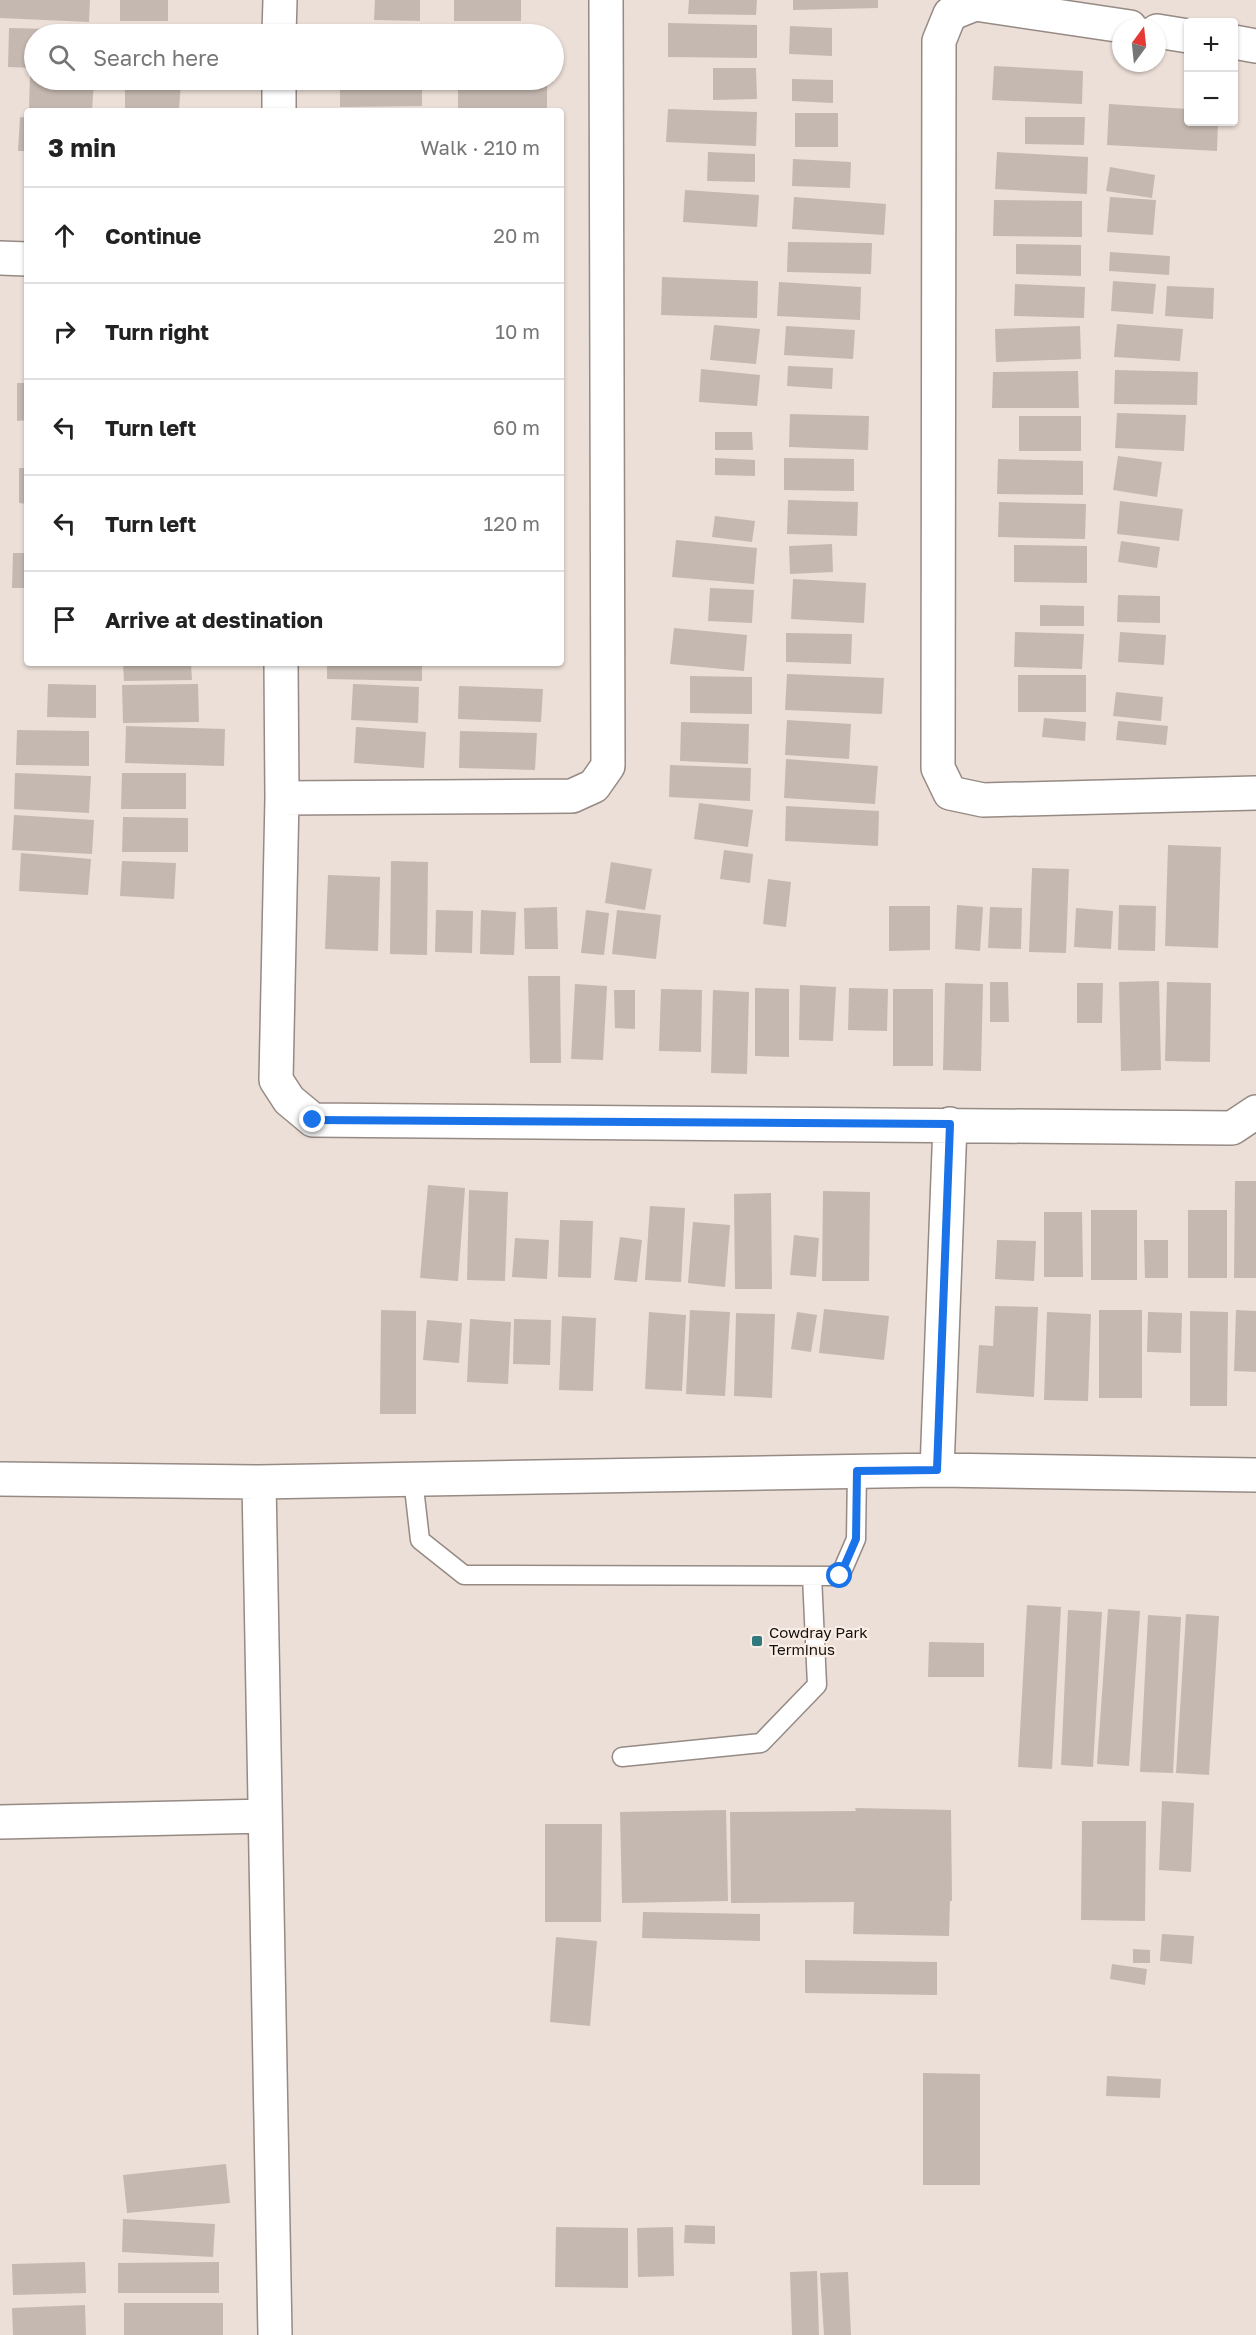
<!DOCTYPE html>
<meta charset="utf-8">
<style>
body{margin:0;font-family:"Golos Text",sans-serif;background:#f6f6f6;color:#222}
.controls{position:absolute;right:18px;top:18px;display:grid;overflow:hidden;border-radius:6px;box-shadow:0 2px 4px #0004}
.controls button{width:54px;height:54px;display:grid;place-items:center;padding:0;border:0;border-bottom:2px solid #e0e0e0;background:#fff;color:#222;font:30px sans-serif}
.compass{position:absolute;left:1112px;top:18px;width:54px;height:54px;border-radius:50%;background:#fff;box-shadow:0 2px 4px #0004;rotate:15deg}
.stop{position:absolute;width:18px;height:18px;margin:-14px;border:4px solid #1a73e8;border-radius:50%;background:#fff}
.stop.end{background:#1a73e8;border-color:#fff;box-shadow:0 2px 6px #0008}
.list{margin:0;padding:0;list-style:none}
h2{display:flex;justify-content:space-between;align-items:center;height:78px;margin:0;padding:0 24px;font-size:26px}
h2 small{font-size:20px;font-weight:400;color:#767676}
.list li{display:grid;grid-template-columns:39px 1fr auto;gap:18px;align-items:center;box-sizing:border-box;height:96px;padding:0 24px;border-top:2px solid #e0e0e0}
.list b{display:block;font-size:22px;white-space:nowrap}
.list em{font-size:20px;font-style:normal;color:#767676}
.icon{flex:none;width:33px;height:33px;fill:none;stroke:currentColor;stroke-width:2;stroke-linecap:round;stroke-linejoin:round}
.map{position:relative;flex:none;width:1256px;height:2335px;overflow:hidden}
.search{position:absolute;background:#fff;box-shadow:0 2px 4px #0004;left:24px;top:24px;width:540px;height:66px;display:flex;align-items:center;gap:15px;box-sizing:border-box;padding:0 21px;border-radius:33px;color:#767676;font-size:22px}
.panel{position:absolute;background:#fff;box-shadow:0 2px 4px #0004;left:24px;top:108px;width:540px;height:558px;border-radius:6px}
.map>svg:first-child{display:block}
.building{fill:#c5b8b1}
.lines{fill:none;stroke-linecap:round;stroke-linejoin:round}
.lane-casing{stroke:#968a84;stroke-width:21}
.street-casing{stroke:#968a84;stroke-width:36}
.lane{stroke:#fff;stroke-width:18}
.street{stroke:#fff;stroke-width:33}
.route{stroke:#1a73e8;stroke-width:8}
.poi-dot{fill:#30797e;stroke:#faede5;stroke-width:2}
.labels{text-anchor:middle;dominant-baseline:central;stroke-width:4.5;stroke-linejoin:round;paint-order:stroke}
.poi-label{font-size:15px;fill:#14100d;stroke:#faede5;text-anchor:start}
</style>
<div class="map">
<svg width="1256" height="2335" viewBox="0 0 1256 2335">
<rect width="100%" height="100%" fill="#ecdfd8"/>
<!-- building -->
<path class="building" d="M0 0H90L89 22 0 18Z
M120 0H168V21H120Z
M375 0H420V21L374 20Z
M454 0H521V21H454Z
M689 0H757L756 15 688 14Z
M793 0H878V8L793 10Z
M668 23 757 25V58L668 57Z
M790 26 832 28V56L789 54Z
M173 27 210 28V34H173Z
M9 28 94 30V34H34V68L8 67Z
M456 29H514V34H456Z
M121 32 148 33V34H121Z
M994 66 1083 71 1082 104 992 100Z
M713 68H756L757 99 713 100Z
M30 76H34V80H94L92 111 29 109Z
M792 79 833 80V103L792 101Z
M125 80 181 81 179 110 125 108Z
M340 80H422V106L340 107Z
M458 80H547V109H458Z
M1109 104 1188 109V122H1218L1217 151 1107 145Z
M668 109 757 112 756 146 666 142Z
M795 113H838V147H795Z
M20 117 27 118V151H18Z
M1025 117H1085L1084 145 1025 144Z
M708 152 755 154V182L707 181Z
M997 152 1088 157 1087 194 995 189Z
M793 159 851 162 850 188 792 186Z
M1110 167 1155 175 1152 198 1106 191Z
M685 190 759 195 757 227 683 222Z
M794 197 886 204 884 235 792 229Z
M1110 197 1156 200 1153 235 1107 232Z
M994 200 1082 201V237L993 236Z
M788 242 872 243 871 274 787 272Z
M1016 244 1081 245V276L1016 274Z
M1110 252 1170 256 1169 275 1109 271Z
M662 277 758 281 757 318 661 315Z
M1113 281 1156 284 1153 314 1111 311Z
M779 282 861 287 860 320 777 316Z
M1015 284 1085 287 1084 318 1014 316Z
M1167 286 1214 288 1213 319 1165 316Z
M1117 324 1183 329 1180 361 1114 357Z
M714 325 760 329 756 364 710 360Z
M786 326 855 330 853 359 784 355Z
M1080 326 1081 359 996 362 995 329Z
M788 366 833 368 832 389 787 386Z
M701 369 760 375 757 406 699 402Z
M1115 370 1198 372 1197 405 1114 404Z
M1078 371 1079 408H992L993 372Z
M17 383H27V420L17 421Z
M1117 413 1186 415 1184 451 1115 448Z
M790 414 869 416 868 450 789 447Z
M1019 416H1081V451H1019Z
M715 432H752L753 450H715Z
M1118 456 1162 462 1157 497 1113 490Z
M715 458 755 460V476L715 475Z
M784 458 854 459V491L784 490Z
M998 459 1083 461V495L997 494Z
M19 468H27V504L19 503Z
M788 500 858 502 857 536 787 534Z
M1120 501 1183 509 1179 541 1117 534Z
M999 502 1086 504 1085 539 998 537Z
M715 516 755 521 752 542 712 537Z
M676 540 757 548 754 584 672 577Z
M1121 541 1160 547 1157 568 1118 562Z
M832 544 833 572 790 574 789 546Z
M1014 545 1087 546V583L1014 582Z
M13 553H27V588H12Z
M793 579 866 583 864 623 791 619Z
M710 588 754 590 752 623 708 621Z
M1118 595 1160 596V623L1117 622Z
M1040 605 1084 606V626H1040Z
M674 628 747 635 744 671 670 664Z
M1015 632 1084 634 1082 669 1014 667Z
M1120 632 1166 635 1164 665 1118 662Z
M786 633 852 634 851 664 786 662Z
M123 663H191L192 680 124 681Z
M327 663H422V681L327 679Z
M787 674 884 678 882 714 785 710Z
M1018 675H1086V712H1018Z
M690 676 752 677V714L690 713Z
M48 684 96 685V718L47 717Z
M198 684 199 722 123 723 122 685Z
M353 684 419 687 418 723 351 720Z
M459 686 543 689 541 722 458 719Z
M1116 692 1163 697 1161 721 1113 716Z
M1044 718 1086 722 1085 741 1042 737Z
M787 720 851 724 849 759 785 755Z
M1118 721 1168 726 1166 745 1116 740Z
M681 722 749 724 748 764 680 761Z
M126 726 225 729 224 766 125 763Z
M356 727 426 732 424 768 354 763Z
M17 730 89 731V766L16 765Z
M460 731 537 733 535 770 459 768Z
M786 759 878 766 875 804 784 798Z
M670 765 751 768 750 801 669 797Z
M15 773 91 776 89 813 14 809Z
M122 773H186V809H121Z
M699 803 753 810 748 847 694 839Z
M786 806 879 811 878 846 785 841Z
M14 815 94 820 92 854 12 850Z
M123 817 188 818V852H122Z
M1168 845 1221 847 1218 948 1165 946Z
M724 850 753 854 750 883 720 879Z
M21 853 91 859 88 895 19 891Z
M122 861 176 863 174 899 120 896Z
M391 861 428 862 427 955 390 954Z
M611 862 652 869 645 910 605 903Z
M1032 868 1069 869 1066 953 1029 952Z
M328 875 380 877 378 951 325 949Z
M768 879 791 882 786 927 763 924Z
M957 905 983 907 980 951 955 949Z
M1119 905 1156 906 1155 951 1118 950Z
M889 906H930V950L889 951Z
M557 907 558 949H525L524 908Z
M990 907 1022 908 1021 949 988 948Z
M1076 908 1113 911 1111 949 1074 947Z
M436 910 473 911 472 953 435 952Z
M481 910 516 912 514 955 480 954Z
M586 910 609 913 604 955 581 953Z
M617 910 661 915 656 959 612 954Z
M528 976H560L561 1063H530Z
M1159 981 1161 1070 1121 1071 1119 982Z
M990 982H1008L1009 1022H990Z
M1167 982 1211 983 1210 1062 1165 1061Z
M945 983 983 984 981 1071 943 1070Z
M1077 983H1103L1102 1023H1077Z
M575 984 607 986 603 1060 571 1059Z
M800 985 836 987 833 1041 799 1040Z
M755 988 789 989V1057L755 1056Z
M849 988 888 989 887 1031 848 1030Z
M661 989 702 990 701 1052 659 1051Z
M893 989H933V1066H893Z
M614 990H635V1029L615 1028Z
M713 990 749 992 747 1074 711 1073Z
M1235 1181H1256V1278H1234Z
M428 1185 465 1188 458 1281 420 1278Z
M469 1190 508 1192 505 1281 467 1280Z
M823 1191 870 1192 869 1281H822Z
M771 1193 772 1289H735L734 1194Z
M650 1206 685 1208 681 1282 645 1280Z
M1091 1210H1137V1280H1091Z
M1188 1210H1227V1278H1188Z
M1044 1212H1082L1083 1277H1044Z
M560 1220 593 1221 591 1278 558 1277Z
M693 1222 730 1225 725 1287 688 1283Z
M794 1235 819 1238 816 1277 790 1275Z
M620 1237 642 1240 637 1282 614 1280Z
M515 1238 549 1240 547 1279 512 1277Z
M997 1240 1036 1241 1034 1281 995 1279Z
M1144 1240H1168V1278H1145Z
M995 1306 1038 1307 1034 1397 976 1393 979 1345 993 1346Z
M824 1309 889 1316 884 1360 819 1353Z
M381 1310 416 1311V1414H380Z
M690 1310 730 1312 725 1396 686 1394Z
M1099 1310H1142V1398H1099Z
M1236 1310 1256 1311V1372L1234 1371Z
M1190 1311 1228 1312 1227 1406H1190Z
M649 1312 686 1315 682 1391 645 1389Z
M797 1312 817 1315 811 1352 791 1349Z
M1047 1312 1091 1314 1088 1401 1044 1400Z
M1148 1312 1182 1313 1181 1353 1147 1352Z
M736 1313 775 1314 772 1398 734 1396Z
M562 1316 596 1318 593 1391 559 1390Z
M470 1319 511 1322 508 1384 467 1382Z
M514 1319 551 1320 550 1365 513 1364Z
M427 1320 462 1323 459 1363 423 1360Z
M1027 1605 1061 1607 1052 1769 1018 1767Z
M1108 1609 1140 1611 1129 1766 1097 1764Z
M1068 1610 1102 1612 1093 1767 1061 1765Z
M1186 1614 1219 1616 1209 1775 1176 1773Z
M1148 1615 1181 1617 1173 1773 1140 1772Z
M929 1642 984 1643V1677H928Z
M1162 1801 1194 1803 1191 1872 1159 1870Z
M855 1808 951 1810 952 1901H950L949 1936 853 1934 854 1902 731 1903 730 1812 856 1811Z
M726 1810 728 1901 622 1903 620 1812Z
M1082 1821H1146L1145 1921 1081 1920Z
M545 1824H602L601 1922H545Z
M643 1912 760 1914V1941L642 1938Z
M1162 1934 1194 1936 1192 1964 1160 1961Z
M556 1937 597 1941 590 2026 550 2022Z
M1133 1949 1150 1950V1963H1133Z
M805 1960 937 1962V1995L805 1993Z
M1112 1964 1147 1969 1145 1985 1110 1979Z
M923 2073 980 2074V2185H923Z
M1107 2076 1161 2079 1160 2098 1106 2096Z
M226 2164 230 2203 127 2213 123 2175Z
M123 2219 215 2224 213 2257 122 2252Z
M685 2225 715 2226V2244L684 2243Z
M556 2227 628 2228V2288L555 2287Z
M673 2227 674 2276 638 2277 637 2228Z
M85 2262 86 2293 13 2295 12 2264Z
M219 2262V2293H118V2263Z
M817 2271 819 2335H792L790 2272Z
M848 2272 851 2335H824L820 2273Z
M124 2303H223V2335H124Z
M85 2305 86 2335H13L12 2308Z"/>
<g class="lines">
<!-- lane casing -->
<g class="lane-casing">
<path id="lane" d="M413 1479 420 1540 464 1575 840 1576 856 1539 857 1471
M622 1757 761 1743 817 1685 812 1576"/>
</g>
<!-- street casing -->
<g class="street-casing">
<path id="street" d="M1130 27 975 4 950 14 939 41 938 768 950 793 983 800 1256 793
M1157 31 1188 36
M279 34 280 0
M1234 42 1256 46
M279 111V80
M0 258 27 259
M281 663 282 798 276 1080 289 1100 313 1120 1232 1128 1256 1112
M282 798 572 796 594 786 608 766 606 0
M937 1470 950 1124
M0 1479 259 1482 937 1470 1256 1475
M259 1482 275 2335
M0 1822 264 1816"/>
</g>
<!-- lane -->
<use href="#lane" class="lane"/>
<!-- street -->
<use href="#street" class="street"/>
</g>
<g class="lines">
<!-- route -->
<path class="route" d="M313 1120 950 1124 937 1470 857 1471 856 1539 840 1576"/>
</g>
<!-- markers -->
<rect class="poi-dot" x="751" y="1635" width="12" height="12" rx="3"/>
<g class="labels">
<!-- poi labels -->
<g class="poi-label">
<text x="769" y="1632">Cowdray Park<tspan x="769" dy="17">Terminus</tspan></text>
</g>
</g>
</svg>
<div class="controls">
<button>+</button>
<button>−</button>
</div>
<svg class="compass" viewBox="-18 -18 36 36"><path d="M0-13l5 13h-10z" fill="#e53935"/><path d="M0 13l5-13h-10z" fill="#767676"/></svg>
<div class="stop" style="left:840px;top:1576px"></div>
<div class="stop end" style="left:313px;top:1120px"></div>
<div class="search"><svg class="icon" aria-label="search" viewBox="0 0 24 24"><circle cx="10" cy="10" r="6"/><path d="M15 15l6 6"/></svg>Search here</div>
<section class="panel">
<h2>3 min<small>Walk · 210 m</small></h2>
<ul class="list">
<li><svg class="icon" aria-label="ahead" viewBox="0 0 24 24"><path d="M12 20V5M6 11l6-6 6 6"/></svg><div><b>Continue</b></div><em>20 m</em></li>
<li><svg class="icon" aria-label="right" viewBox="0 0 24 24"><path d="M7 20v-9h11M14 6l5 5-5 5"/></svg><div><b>Turn right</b></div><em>10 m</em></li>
<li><svg class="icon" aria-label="left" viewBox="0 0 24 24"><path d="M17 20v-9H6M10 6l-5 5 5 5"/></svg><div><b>Turn left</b></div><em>60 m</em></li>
<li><svg class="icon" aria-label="left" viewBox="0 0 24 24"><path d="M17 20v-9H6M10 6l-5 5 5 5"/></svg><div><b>Turn left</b></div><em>120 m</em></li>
<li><svg class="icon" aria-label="arrive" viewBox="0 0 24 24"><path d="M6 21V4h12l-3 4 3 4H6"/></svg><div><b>Arrive at destination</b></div></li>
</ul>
</section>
</div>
